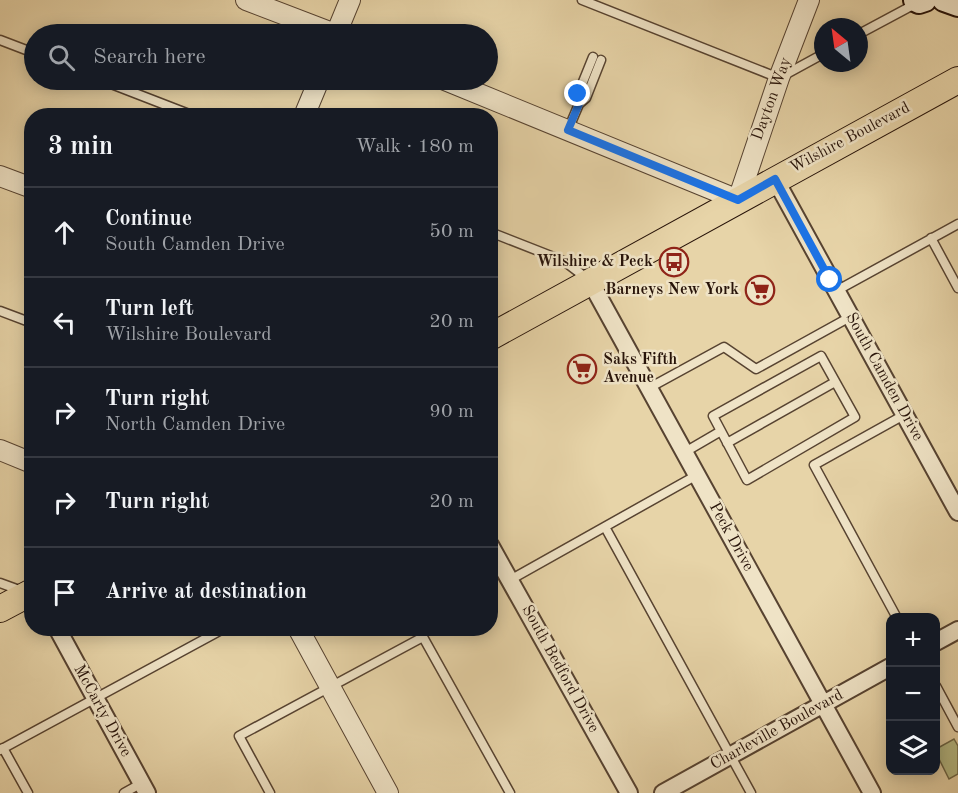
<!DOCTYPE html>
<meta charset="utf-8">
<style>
body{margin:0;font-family:"Old Standard TT",serif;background:#242831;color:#f1f3f6}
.controls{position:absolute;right:18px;bottom:18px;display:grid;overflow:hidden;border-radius:12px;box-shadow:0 3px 15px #0003}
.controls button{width:54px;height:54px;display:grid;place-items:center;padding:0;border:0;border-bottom:2px solid #363941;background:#171b24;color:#f1f3f6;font:30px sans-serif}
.compass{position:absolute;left:814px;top:18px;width:54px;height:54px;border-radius:50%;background:#171b24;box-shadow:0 3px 15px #0003;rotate:331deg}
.stop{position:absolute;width:18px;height:18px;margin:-14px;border:4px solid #1a73e8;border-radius:50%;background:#fff}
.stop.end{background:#1a73e8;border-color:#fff;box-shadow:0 2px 6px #0008}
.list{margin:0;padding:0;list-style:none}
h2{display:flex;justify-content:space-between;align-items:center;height:78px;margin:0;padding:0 24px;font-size:26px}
h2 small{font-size:20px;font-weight:400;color:#9ea1a6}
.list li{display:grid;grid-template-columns:39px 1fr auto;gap:18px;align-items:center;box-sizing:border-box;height:90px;padding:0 24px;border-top:2px solid #363941}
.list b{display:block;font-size:22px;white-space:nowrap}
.list p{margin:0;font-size:20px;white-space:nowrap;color:#9ea1a6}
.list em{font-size:20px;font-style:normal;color:#9ea1a6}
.icon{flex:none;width:33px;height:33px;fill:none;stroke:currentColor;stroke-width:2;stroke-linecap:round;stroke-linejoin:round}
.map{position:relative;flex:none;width:958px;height:793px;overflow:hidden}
.search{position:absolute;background:#171b24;box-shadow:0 3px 15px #0003;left:24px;top:24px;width:474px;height:66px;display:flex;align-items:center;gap:15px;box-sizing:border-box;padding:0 21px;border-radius:33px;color:#9ea1a6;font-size:22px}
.panel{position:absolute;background:#171b24;box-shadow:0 3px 15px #0003;left:24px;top:108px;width:474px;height:528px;border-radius:24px}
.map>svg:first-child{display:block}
.green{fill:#b7bc86;stroke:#6f6848;stroke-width:1.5}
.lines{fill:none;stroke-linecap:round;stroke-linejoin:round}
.service-casing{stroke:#574331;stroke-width:11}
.minor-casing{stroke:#574331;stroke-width:20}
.tertiary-casing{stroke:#574331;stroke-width:22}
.secondary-casing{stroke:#271309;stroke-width:26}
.primary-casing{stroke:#271309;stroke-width:28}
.service{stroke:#efe3c6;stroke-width:8}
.minor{stroke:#efe3c6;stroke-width:16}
.tertiary{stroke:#efe3c6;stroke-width:20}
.secondary{stroke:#efe3c6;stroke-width:22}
.primary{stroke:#e7d4a8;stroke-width:26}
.route{stroke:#1a73e8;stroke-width:8}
.labels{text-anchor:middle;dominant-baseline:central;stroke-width:5;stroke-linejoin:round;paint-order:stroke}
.street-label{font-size:16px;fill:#271309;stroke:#efe3c6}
.poi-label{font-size:16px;font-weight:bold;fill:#271309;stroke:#efe3c6;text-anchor:end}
</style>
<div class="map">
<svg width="958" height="793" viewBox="0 0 958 793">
<rect width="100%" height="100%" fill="#e7d4a8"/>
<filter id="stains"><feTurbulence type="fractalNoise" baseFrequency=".00333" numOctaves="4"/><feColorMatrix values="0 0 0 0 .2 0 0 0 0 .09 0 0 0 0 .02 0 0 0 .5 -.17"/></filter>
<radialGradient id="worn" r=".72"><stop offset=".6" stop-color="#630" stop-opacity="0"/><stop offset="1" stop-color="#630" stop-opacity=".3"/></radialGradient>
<!-- green -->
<path class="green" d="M954 739 958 746V774L949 779 936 753V749Z"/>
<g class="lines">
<!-- service casing -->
<g class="service-casing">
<path id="service" d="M582 0 779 78 823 54
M859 34 917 3
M0 40 34 53
M593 57 578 94 579 104 586 98 601 60
M101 80 194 116
M568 130 579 104
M490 232 564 261 589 280
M931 238 958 288
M836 291 958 224
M0 311 32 323
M821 356 855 417 747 480 713 416Z
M649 388 724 347 756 369 850 317
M727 443 835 382
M685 452 721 431
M605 527 751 793
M510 580 697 475
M0 583 22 591
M897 618 814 465 904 415
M936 686 958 727
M3 748 28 793
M0 750 225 628
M124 793 142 783
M270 793 239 736 423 637 510 793"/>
</g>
<!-- minor casing -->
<g class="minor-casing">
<path id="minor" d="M775 179 958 512
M590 281 872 793
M490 545 629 793
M57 628 147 793
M936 642 958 630
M663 793 890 667"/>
</g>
<!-- tertiary casing -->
<g class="tertiary-casing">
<path id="tertiary" d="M246 0 335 34
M336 34 350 0
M445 80 738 200 779 78 809 0
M304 116 319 80
M0 176 32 188
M0 450 32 463
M298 628 388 793"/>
</g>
<!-- secondary casing -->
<g class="secondary-casing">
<path id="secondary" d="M915 0 919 2 925 0
M944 0 958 5"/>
</g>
<!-- primary casing -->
<g class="primary-casing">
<path id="primary" d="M490 337 958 80
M0 609 32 592"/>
</g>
<!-- service -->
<use href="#service" class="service"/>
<!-- minor -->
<use href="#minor" class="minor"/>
<!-- tertiary -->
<use href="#tertiary" class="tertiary"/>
<!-- secondary -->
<use href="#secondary" class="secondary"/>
<!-- primary -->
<use href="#primary" class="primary"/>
</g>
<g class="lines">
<!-- route -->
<path class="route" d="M578 94 579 104 568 130 738 200 775 179 830 280"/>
</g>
<!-- icons -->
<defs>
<g id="bus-ring" transform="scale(1.5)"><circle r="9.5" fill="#efe3c6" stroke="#8f2418" stroke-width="1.5"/><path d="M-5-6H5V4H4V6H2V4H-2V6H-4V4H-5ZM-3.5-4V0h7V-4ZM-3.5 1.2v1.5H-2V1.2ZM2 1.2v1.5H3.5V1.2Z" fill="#8f2418"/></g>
<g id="supermarket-ring" transform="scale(1.5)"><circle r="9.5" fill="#efe3c6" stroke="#8f2418" stroke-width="1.5"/><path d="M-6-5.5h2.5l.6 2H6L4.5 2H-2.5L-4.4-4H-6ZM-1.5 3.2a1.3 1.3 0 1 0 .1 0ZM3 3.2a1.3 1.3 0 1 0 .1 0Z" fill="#8f2418"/></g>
</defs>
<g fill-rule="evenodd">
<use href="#bus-ring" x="674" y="262"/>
<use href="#supermarket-ring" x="760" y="290"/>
<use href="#supermarket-ring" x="582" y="369"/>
</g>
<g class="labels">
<!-- street labels -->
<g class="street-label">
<text transform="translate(772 99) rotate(-70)">Dayton Way</text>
<text transform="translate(850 138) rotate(-28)">Wilshire Boulevard</text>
<text transform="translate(884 377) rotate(61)">South Camden Drive</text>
<text transform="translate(731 537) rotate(61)">Peck Drive</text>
<text transform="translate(560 669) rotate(61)">South Bedford Drive</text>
<text transform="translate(102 711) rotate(61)">McCarty Drive</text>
<text transform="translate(777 730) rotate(-29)">Charleville Boulevard</text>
</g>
<!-- poi labels -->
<g class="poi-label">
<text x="653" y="262">Wilshire &amp; Peck</text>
<text x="739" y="290">Barneys New York</text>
<text x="603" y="360" text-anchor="start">Saks Fifth<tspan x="603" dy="18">Avenue</tspan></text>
</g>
</g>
<rect width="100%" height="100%" filter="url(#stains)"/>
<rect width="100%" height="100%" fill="url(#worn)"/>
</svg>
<div class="controls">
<button>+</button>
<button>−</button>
<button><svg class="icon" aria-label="layers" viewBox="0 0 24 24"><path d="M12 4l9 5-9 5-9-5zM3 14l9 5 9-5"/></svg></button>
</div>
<svg class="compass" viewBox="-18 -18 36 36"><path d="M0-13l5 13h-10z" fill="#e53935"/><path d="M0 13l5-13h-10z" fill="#9ea1a6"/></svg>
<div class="stop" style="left:830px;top:280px"></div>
<div class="stop end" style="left:578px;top:94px"></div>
<div class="search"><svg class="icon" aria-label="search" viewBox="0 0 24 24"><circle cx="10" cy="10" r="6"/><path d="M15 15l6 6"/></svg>Search here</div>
<section class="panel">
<h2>3 min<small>Walk · 180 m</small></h2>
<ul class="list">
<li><svg class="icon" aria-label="ahead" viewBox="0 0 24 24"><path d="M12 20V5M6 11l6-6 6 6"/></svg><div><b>Continue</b><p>South Camden Drive</p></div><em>50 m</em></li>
<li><svg class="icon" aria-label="left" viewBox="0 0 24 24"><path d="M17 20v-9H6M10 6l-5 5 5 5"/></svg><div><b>Turn left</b><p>Wilshire Boulevard</p></div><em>20 m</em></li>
<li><svg class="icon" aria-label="right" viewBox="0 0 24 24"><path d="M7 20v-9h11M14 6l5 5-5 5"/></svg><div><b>Turn right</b><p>North Camden Drive</p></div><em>90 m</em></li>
<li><svg class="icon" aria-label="right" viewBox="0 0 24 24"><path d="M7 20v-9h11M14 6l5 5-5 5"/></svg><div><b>Turn right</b></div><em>20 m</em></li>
<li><svg class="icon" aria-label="arrive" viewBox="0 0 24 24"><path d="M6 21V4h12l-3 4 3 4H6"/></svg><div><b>Arrive at destination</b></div></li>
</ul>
</section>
</div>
